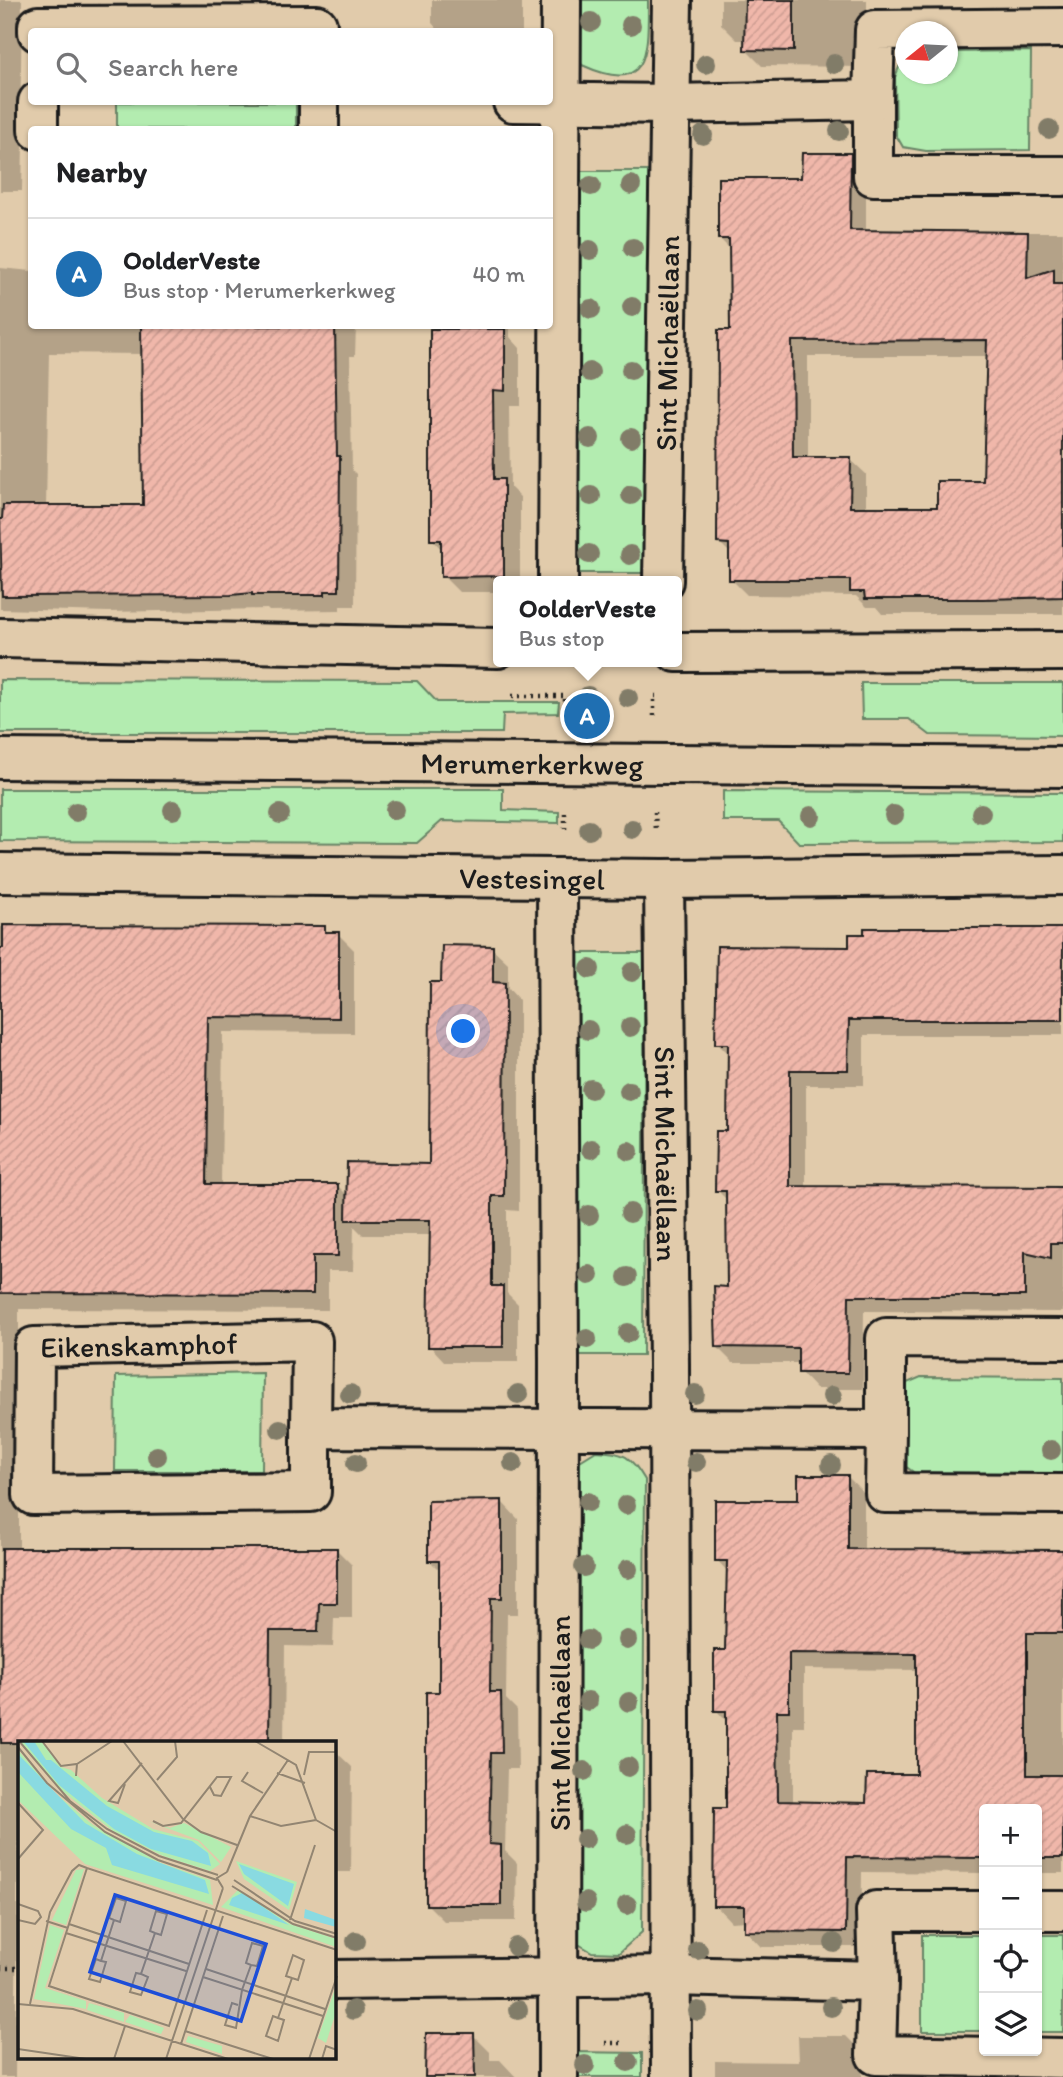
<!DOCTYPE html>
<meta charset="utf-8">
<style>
body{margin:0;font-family:Itim,sans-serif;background:#f2f2f2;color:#202124}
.controls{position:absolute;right:21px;bottom:21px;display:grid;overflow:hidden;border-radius:7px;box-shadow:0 2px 5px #0004}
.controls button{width:63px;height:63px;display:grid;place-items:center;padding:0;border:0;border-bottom:2px solid #e0e0e0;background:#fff;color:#202124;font:35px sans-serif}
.compass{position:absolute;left:895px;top:21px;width:63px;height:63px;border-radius:50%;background:#fff;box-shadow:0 2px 5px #0004;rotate:252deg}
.you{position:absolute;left:464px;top:1032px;width:24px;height:24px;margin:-18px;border:5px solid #fff;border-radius:50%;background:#1a73e8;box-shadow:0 0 0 10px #1a73e833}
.badge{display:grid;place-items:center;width:46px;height:46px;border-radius:50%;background:#1f6fb2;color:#fff;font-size:23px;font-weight:700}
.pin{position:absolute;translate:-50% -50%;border:4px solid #fff;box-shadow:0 2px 7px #0006}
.popup{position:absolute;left:493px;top:576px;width:189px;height:91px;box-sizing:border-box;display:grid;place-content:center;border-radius:7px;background:#fff;filter:drop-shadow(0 2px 5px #0005);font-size:23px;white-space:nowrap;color:#757577}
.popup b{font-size:26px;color:#202124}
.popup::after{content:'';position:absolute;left:50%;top:100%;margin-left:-14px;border:14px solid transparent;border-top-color:#fff}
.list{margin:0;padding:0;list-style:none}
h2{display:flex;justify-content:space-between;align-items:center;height:91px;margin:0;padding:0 28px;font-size:30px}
h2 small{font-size:23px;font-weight:400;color:#757577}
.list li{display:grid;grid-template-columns:46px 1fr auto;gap:21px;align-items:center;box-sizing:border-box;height:112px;padding:0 28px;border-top:2px solid #e0e0e0}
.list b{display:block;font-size:26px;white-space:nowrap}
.list p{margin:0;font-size:23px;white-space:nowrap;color:#757577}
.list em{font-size:23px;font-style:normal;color:#757577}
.icon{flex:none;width:38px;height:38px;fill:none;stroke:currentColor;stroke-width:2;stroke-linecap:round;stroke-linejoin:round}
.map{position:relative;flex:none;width:1063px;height:2077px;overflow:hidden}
.search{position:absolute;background:#fff;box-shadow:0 2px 5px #0004;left:28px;top:28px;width:525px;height:77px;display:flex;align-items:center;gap:18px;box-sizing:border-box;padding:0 24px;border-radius:7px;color:#757577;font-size:26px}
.panel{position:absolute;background:#fff;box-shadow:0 2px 5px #0004;left:28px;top:126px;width:525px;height:203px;border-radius:7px}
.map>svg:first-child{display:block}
.green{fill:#b3ecb0;stroke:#688466;stroke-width:2}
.shadow{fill:#0003;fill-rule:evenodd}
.building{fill:url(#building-hatch);stroke:#1c1c1c;stroke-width:2;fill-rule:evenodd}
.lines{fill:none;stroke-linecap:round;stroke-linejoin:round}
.street-casing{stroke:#1c1c1c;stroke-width:44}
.secondary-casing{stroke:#1c1c1c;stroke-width:44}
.path{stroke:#1c1c1c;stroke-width:4.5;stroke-dasharray:2 5;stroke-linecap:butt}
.street{stroke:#e1cbab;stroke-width:38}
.secondary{stroke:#e1cbab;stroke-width:38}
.tree{fill:#817c68}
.labels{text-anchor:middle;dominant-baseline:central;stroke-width:5;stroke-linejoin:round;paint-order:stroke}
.street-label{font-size:30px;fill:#1c1c1c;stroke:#e1cbab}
.inset-road{fill:none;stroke:#928572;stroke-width:2}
.view{fill:#1d4ed8;fill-opacity:0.15;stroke:#1d4ed8;stroke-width:3.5}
.inset-edge{fill:none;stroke:#1c1c1c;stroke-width:3.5}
</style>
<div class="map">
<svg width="1063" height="2077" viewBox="0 0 1063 2077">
<defs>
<pattern id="building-hatch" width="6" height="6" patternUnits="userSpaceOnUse" patternTransform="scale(1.75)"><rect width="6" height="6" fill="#f0b7aa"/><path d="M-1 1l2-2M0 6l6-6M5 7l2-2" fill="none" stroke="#cd9d92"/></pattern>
</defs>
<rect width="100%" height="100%" fill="#e1cbab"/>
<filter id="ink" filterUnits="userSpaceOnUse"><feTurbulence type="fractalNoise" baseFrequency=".0143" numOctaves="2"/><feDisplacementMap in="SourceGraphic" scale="14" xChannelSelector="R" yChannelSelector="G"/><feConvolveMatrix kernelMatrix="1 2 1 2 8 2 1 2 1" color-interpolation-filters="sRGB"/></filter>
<g filter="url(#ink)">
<!-- green -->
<path class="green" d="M575 0H648C648 53 650 96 582 65L575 45Z
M1031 51 1030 150 926 151 903 147 896 135 895 77 902 60 905 58 906 74H948V52Z
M117 102H296V129H117Z
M575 171H649L647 573H574Z
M0 680 417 681 437 702H559L558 713 503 714 502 733H0Z
M861 683H1063V736L930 735 909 719H862Z
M0 789H503V810L559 812V823L442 821 417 843 0 841Z
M723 791 1063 793V842L799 843 778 821H723Z
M574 953H645L643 1355H572Z
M263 1373 262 1471H115L116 1376Z
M921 1377 1063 1378V1476H919L905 1466 900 1453 899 1394 907 1383Z
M596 1451C624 1452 631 1456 645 1480L642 1932 619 1953 592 1952 575 1942V1464Z
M922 1935H984V2031H922Z
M1037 1935H1063V2032H1037Z
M569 2052 642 2053V2077H569Z"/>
<!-- shadow -->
<path class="shadow" d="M0 0H22L20 139 23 143 22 191H0Z
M432 0H522V32H440L432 23Z
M721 0H867V67L762 66 746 50V40H737L721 24Z
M850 155 866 171V232H1063V614H882L876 607H867L856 596 747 595 731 579V554L719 542 732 332 731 250 719 238 803 180ZM808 356H988L985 482 939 509H866V474L850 459H808Z
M0 268 32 271V326H356L355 356H350L352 470 356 474 355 606H340V610L269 611 267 609 108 612 0 609ZM49 353 143 354 145 507H46Z
M432 326H510V337L520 348V406H509L510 487 520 497V581H498V592H459L443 576V551L432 539Z
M0 927 324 928 330 934H338L354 950V1033L223 1032 221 1186H338L348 1196 431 1166 443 984 492 948 508 963V988L519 1000V1211L507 1210V1293L518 1304V1362H445L430 1346 431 1235H363L354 1226 353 1271H328V1310L19 1309V1549H336L352 1565V1618H334L333 1647 285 1646 284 1743H19L15 2077H0Z
M1063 930V1035H864V1085H806V1187L1063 1188V1312L864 1311 863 1389H816L800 1372V1363H733L717 1347 729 1288 728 1201 717 1190 729 1132 730 1056 717 1043 851 949Z
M848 1477 864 1493V1550L1063 1551V1873H1037V1809H984V1873L862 1872 861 1947H761L745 1930 746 1921 731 1922 715 1905 728 1810 727 1722 716 1710 727 1652 728 1572 717 1560 799 1502ZM804 1669 918 1670 917 1776 868 1804 793 1803V1726H804Z
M502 1502 518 1519V1614H507L506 1699 517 1710 518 1769H507L505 1851 517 1863 516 1921H444L428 1905 441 1694V1572L429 1560Z
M334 1750 352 1767 351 1872H334Z
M473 2035 490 2052V2060H500L516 2077H427Z
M798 2036H846L862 2052V2077H715V2061L799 2062Z"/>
<!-- building -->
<path class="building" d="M745 0H794V51L744 50Z
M802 153H851L850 230 1028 232 1027 278 1054 269V284H1063V597L983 599H865L864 592H850V580H729V544L717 543 718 330H730L729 239H718V178H801ZM987 340 983 481H937V507H850L851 457H793L792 341Z
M141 326H335L337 456H340L339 591H325V595H252V593L231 595 2 596 0 519H2L3 505H143Z
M430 329H505V391L493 390 494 479H504V576L441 577V540H430Z
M3 925 325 926V932H339V1018L208 1017 206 1184H338V1256H313V1294L0 1293V948H3Z
M864 928H1063V1020H849L848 1070H790V1186L1063 1187V1243H1051V1258L1025 1252V1296H849L848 1373H798V1348L716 1347 714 1286 727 1287 726 1191H715L716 1131H727L728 1044H715L717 946 849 947V934H864Z
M442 945 493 946V982L505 983 504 1196H492V1286H503V1347H428L430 1220H346L347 1162 429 1164 430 982H441Z
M798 1475H848V1549L1063 1550V1633H1027V1775H1063V1858H1037V1809H984V1858L847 1857 846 1932 744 1931V1906H713L714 1808H726V1711H714V1650H725L727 1561H715V1500H798ZM789 1653 916 1654V1774H867L866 1803 778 1801 777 1711H789Z
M502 1500V1598H491L490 1692H501L502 1753H491L489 1844 501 1845V1905H426V1692H439V1561H428V1501Z
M2 1548H337V1603H319L318 1631H270L269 1743H1Z
M426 2033H474L475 2077H425Z"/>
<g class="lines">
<!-- street casing -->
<g class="street-casing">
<g id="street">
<path d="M38 32V26L317 25V32"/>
<path d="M873 100V176H1063"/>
<path d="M38 102V130"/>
<path d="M513 102 671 104 873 100 875 30 1063 28"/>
<path d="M319 130V102"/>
<path d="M558 581 561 0"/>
<path id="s1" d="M663 581 672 0"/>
<path d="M0 638 498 648"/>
<path d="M676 652 1063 651"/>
<path id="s2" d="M0 873 664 879 1063 875"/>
<path d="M557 878 559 1361 558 2077"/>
<path id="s3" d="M664 879 669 1364 671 2077"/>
<path id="s4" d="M311 1428V1492L33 1495 34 1347 312 1341 311 1428 886 1430V1338L1063 1339"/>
<path d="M886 1430 885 1493 1063 1494"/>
<path d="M1037 1911H1063"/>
<path d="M334 1980 671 1976 878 1981 876 1911H984"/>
<path d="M878 1981 876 2055 1063 2058"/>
</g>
</g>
<!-- secondary casing -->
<g class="secondary-casing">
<g id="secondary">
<path id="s5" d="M0 759 1063 767"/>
</g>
</g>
<!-- path -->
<path class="path" d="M512 696H565V714
M654 716V696H656
M655 812 656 830
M565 829V810
M0 1968H19
M605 2043H624"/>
<!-- street -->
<use href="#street" class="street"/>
<!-- secondary -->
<use href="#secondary" class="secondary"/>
</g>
<!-- trees -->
<g class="tree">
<circle cx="591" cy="22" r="10"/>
<circle cx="631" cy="25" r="10"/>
<circle cx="706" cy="64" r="10"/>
<circle cx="834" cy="64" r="10"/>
<circle cx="1049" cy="129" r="10"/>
<circle cx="839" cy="131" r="10"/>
<circle cx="703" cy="135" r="10"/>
<circle cx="631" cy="185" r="10"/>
<circle cx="591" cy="186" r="10"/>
<circle cx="633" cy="248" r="10"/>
<circle cx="590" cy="250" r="10"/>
<circle cx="632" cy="307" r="10"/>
<circle cx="591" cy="309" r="10"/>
<circle cx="631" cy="370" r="10"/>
<circle cx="590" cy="372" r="10"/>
<circle cx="590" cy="438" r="10"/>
<circle cx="631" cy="438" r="10"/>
<circle cx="631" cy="495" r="10"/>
<circle cx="591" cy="496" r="10"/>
<circle cx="589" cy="554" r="10"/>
<circle cx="630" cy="555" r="10"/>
<circle cx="588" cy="696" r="10"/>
<circle cx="628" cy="698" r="10"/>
<circle cx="173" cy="810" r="10"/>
<circle cx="395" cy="810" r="10"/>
<circle cx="76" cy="812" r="10"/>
<circle cx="981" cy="813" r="10"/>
<circle cx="280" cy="814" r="10"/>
<circle cx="894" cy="815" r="10"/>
<circle cx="811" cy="816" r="10"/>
<circle cx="632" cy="829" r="10"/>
<circle cx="589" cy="830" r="10"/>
<circle cx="590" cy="969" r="10"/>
<circle cx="632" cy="972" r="10"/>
<circle cx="630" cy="1027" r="10"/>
<circle cx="588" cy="1030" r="10"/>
<circle cx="591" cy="1089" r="10"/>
<circle cx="629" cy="1091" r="10"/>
<circle cx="591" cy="1149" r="10"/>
<circle cx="629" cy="1151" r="10"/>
<circle cx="630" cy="1213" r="10"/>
<circle cx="589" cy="1215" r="10"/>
<circle cx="589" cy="1275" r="10"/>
<circle cx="627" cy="1277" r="10"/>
<circle cx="628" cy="1333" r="10"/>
<circle cx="587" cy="1339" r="10"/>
<circle cx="350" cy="1394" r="10"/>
<circle cx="518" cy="1394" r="10"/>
<circle cx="695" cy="1394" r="10"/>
<circle cx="832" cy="1396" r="10"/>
<circle cx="280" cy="1429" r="10"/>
<circle cx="1051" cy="1450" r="10"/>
<circle cx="157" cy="1456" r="10"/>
<circle cx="696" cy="1462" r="10"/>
<circle cx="356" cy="1463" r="10"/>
<circle cx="513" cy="1463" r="10"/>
<circle cx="831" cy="1465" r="10"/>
<circle cx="588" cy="1502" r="10"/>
<circle cx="626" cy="1505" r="10"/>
<circle cx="584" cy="1567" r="10"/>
<circle cx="628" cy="1569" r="10"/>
<circle cx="588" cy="1640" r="10"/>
<circle cx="627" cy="1640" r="10"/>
<circle cx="588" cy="1701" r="10"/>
<circle cx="629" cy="1702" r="10"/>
<circle cx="628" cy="1767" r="10"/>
<circle cx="584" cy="1771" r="10"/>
<circle cx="627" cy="1834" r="10"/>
<circle cx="585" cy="1839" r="10"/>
<circle cx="586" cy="1902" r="10"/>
<circle cx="627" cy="1905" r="10"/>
<circle cx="356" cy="1941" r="10"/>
<circle cx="834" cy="1943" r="10"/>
<circle cx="516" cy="1947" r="10"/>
<circle cx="698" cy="1950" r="10"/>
<circle cx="831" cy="2007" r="10"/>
<circle cx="353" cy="2010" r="10"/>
<circle cx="518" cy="2010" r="10"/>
<circle cx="698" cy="2011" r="10"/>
<circle cx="628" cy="2062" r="10"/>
<circle cx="585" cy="2065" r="10"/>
</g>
</g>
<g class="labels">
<!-- street labels -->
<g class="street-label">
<text stroke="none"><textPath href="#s1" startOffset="238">Sint Michaëllaan</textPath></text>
<text stroke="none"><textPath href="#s5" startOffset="532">Merumerkerkweg</textPath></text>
<text stroke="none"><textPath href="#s2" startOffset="532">Vestesingel</textPath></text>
<text stroke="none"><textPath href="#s3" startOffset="275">Sint Michaëllaan</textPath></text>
<text stroke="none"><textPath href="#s4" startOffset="595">Eikenskamphof</textPath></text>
<text transform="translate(559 1723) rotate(-90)">Sint Michaëllaan</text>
</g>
</g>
<!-- overview -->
<g transform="translate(18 1741)">
<rect width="318" height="318" fill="#e1cbab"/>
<path d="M1 0H23L43 26 53 29 84 57 135 88 180 100 202 123 192 130 145 115 95 90 43 49ZM0 9 36 51 75 84 143 122 192 139 195 164 67 123 0 59ZM130 80 152 87 166 82 213 106 203 121 181 99ZM218 120 279 141 271 169 226 138ZM66 128 48 184 34 179 58 129ZM220 149 272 183 318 198V206L203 166ZM32 184 46 189 27 247 68 260V268L16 258ZM318 245V271L308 302 300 297ZM71 262 106 272V281L69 269ZM112 274 146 287 143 293 107 281ZM170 295 204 305V313L168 301Z" fill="#b3ecb0"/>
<path d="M5 0H16L28 19H33L89 65 136 91 174 100 190 112 193 125 133 108 96 88 41 44ZM0 13 67 82 119 113 187 139 191 153 94 124 88 107 53 88 0 31ZM221 123 276 143 270 165 226 133ZM224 152 238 161 271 184 211 164 214 157ZM287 168 318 179V186L286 177Z" fill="#89dae1"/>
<path class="inset-road" d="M1 0 52 60 89 88 141 115 200 134M24 0 43 25 59 23 58 35M105 0 165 78 183 91 219 104M237 0 278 24 298 79M0 6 29 42 87 91 140 119 199 139M59 23 94 0M230 31 224 40 245 52M259 32 287 42M286 34 291 11H319M139 39 159 16 157 0M107 43 100 62 91 60 124 22M0 62 25 89 0 118M232 75 263 85 298 79M298 79 319 91M135 80 145 85 163 82 199 36H213L203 55 196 54 192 46M209 131 232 75 270 19M216 139 277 180 319 193M214 145 275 183 319 197M205 147 199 137 209 131M0 163 20 170 23 176 17 183 0 179M189 169 151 285 31 245 69 127 319 209M272 179 297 104M28 180 50 187M51 183 171 223M48 192 168 230M83 220 78 218 71 238 82 241 88 221 83 220 96 179 102 181 108 160 98 157 91 177 96 179M188 228 307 268M123 233 118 232 112 251 123 254 130 236 123 233 137 192 143 194 149 173 138 170 132 190 137 192M185 236 305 275M0 263 55 268 210 318M12 263 32 171 54 130 61 124 69 127M220 264 214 262 207 284 218 287 224 249 233 224 239 225 245 205 234 202 228 222 233 224M260 277 255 275 248 295 260 300 266 279 260 277 274 237 280 239 286 219 275 214 268 235 274 237M167 290 255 318M163 303 205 175M0 308 68 318M96 318 107 285M148 318 205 147M291 318 319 235M304 318 308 305 319 309"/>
<path class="view" d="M97 154 248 203 223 280 72 231Z"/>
<rect width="318" height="318" class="inset-edge"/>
</g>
</svg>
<div class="controls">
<button>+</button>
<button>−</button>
<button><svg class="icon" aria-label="locate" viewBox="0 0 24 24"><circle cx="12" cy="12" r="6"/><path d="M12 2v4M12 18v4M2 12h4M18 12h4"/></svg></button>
<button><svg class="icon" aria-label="layers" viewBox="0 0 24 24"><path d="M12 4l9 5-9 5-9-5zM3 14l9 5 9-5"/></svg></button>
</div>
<svg class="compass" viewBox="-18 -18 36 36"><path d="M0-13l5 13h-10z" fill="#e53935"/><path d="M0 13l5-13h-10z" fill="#757577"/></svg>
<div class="you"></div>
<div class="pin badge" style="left:587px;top:716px">A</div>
<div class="popup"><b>OolderVeste</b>Bus stop</div>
<div class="search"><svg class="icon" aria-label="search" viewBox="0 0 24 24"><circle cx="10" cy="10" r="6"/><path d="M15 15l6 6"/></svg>Search here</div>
<section class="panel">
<h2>Nearby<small></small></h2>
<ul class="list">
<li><span class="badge">A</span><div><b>OolderVeste</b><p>Bus stop · Merumerkerkweg</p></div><em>40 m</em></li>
</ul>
</section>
</div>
